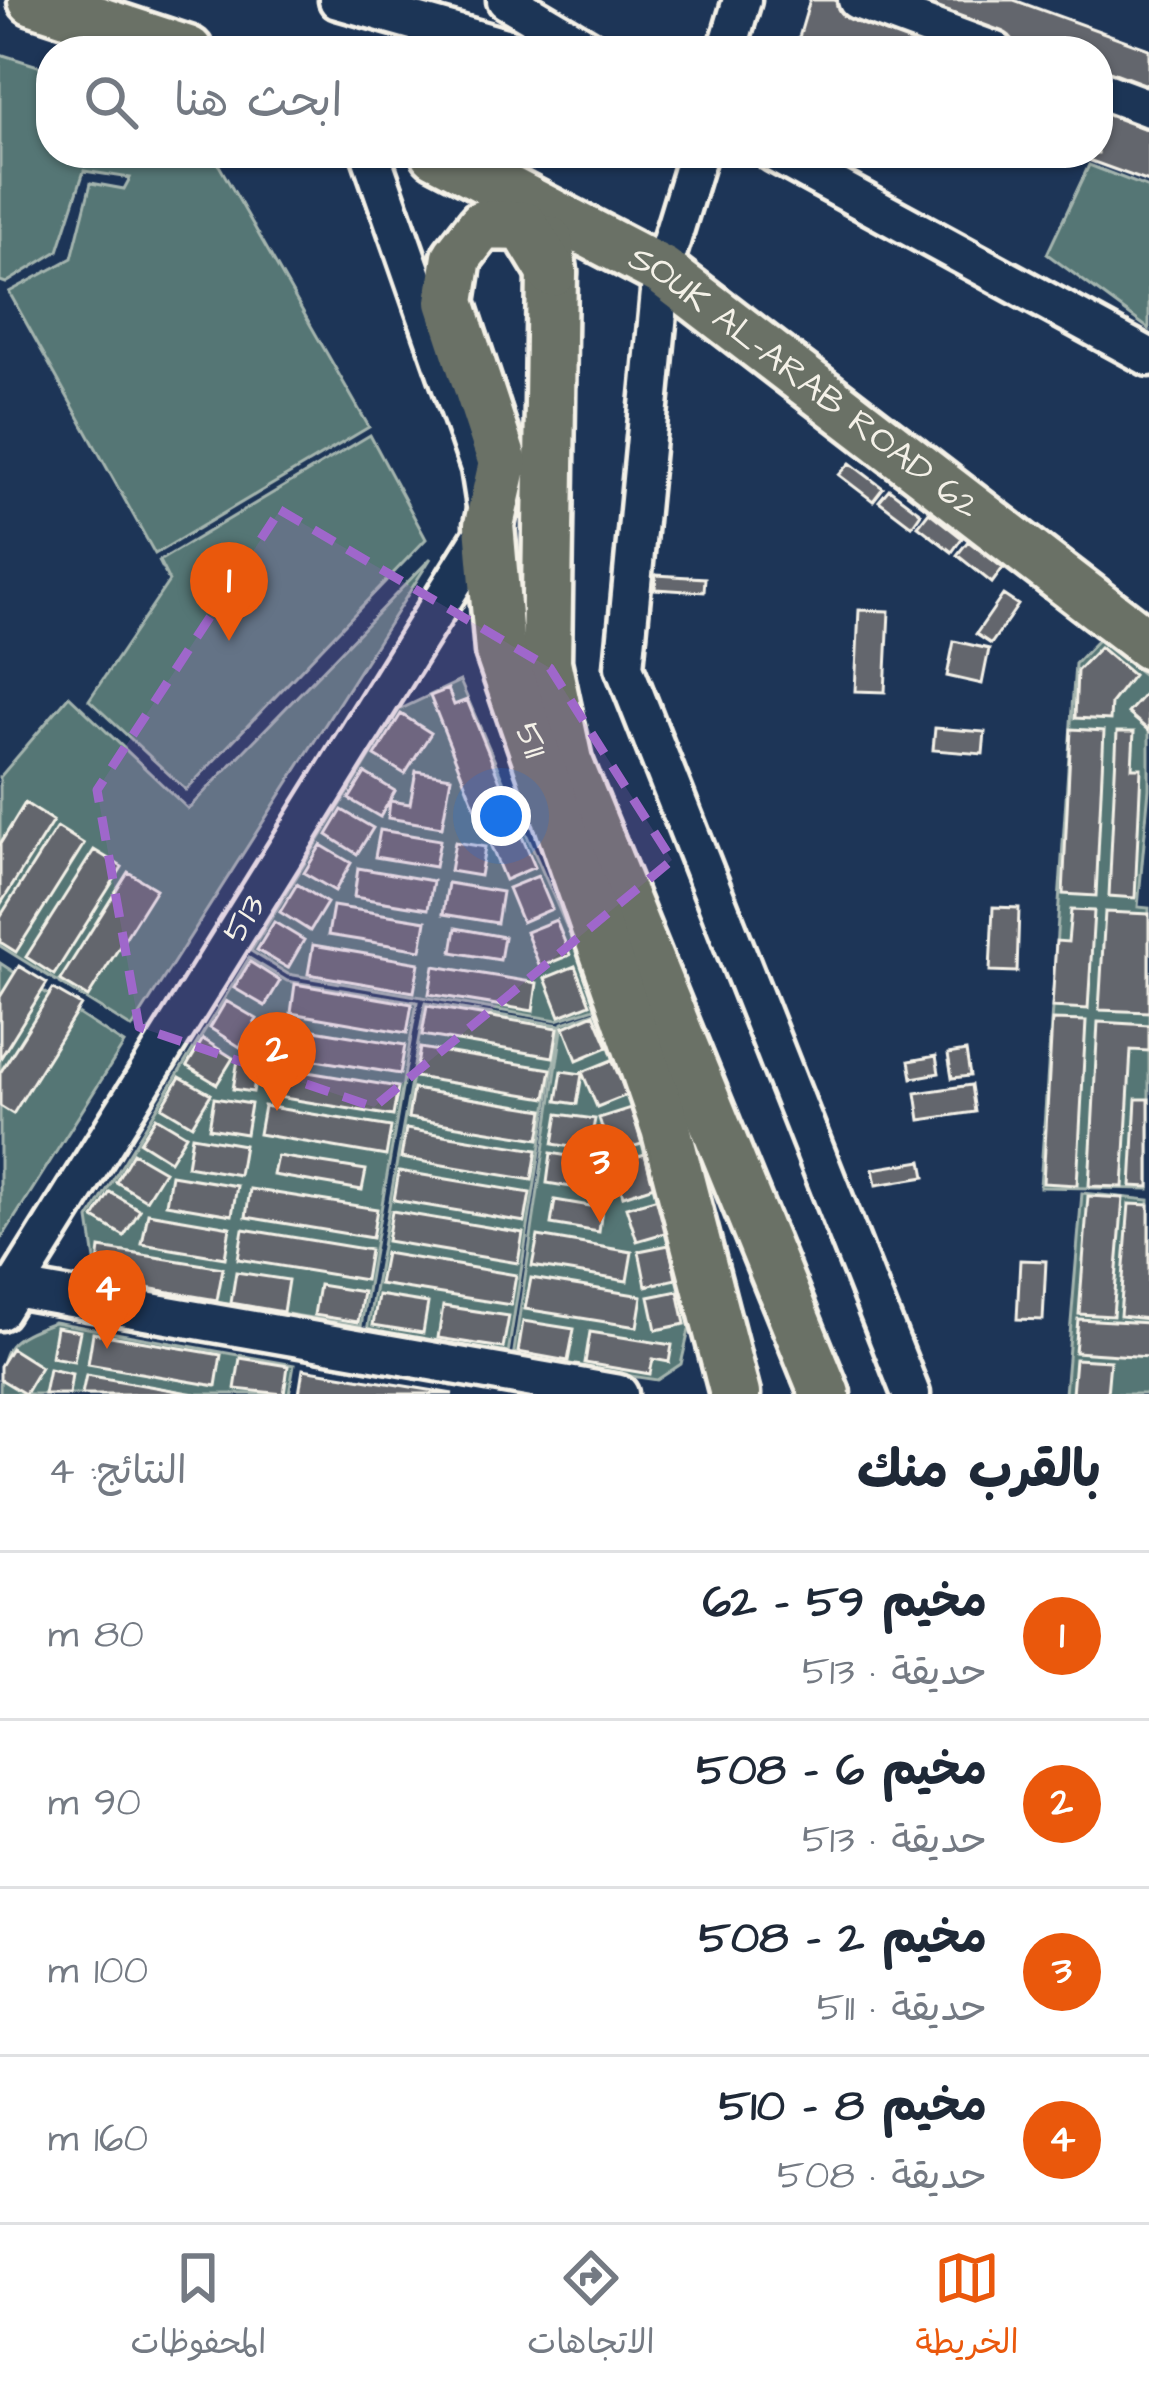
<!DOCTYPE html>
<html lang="ar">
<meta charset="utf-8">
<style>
body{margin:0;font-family:"Architects Daughter","Playpen Sans Arabic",sans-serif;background:#f2f2f3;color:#1f2937;direction:rtl}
.you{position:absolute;left:501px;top:816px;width:42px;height:42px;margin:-30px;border:9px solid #fff;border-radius:50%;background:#1a73e8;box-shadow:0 0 0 18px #1a73e833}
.badge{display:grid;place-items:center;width:78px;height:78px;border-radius:50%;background:#ea580c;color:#fff;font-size:39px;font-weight:700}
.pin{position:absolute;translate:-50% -99px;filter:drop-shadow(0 3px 6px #0008)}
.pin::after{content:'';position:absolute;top:63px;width:42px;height:36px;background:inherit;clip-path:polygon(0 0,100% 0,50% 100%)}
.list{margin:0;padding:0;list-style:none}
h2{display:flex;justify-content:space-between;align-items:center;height:156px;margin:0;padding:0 48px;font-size:51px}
h2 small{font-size:39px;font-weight:400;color:#747a83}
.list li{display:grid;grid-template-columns:78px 1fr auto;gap:36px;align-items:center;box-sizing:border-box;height:168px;padding:0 48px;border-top:3px solid #e0e1e3}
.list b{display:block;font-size:45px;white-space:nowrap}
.list p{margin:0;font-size:39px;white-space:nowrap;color:#747a83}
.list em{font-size:39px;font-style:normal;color:#747a83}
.icon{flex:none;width:66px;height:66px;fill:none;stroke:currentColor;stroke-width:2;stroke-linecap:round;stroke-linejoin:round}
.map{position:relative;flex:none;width:1149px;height:1394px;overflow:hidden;direction:ltr}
.search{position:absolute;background:#fff;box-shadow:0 3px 9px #0004;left:36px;right:36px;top:36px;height:132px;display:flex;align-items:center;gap:30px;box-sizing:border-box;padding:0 42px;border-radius:48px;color:#747a83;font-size:45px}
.sheet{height:828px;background:#fff}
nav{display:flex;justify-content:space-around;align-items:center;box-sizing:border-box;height:168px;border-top:3px solid #e0e1e3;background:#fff;font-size:33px;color:#747a83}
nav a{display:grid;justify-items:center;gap:6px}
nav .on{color:#ea580c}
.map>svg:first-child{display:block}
.green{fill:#557675;stroke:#a4b4ae;stroke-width:3}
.building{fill:#63666d;stroke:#f4f1e8;stroke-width:3}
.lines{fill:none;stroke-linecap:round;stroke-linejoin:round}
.minor-casing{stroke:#f4f1e8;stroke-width:45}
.major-casing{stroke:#f4f1e8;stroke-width:57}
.minor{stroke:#1d3557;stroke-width:36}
.major{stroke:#6a7166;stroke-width:48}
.marked{fill:#9f67cb;fill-opacity:0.2;stroke:#9f67cb;stroke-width:9;stroke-dasharray:24 15;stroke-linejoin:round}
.labels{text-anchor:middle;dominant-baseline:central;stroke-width:9;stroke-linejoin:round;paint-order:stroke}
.street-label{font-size:36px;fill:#f4f1e8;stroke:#1d3557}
</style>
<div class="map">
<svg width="1149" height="1394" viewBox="0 0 1149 1394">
<rect width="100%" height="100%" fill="#1d3557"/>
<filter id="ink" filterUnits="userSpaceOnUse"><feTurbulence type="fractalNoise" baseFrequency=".00833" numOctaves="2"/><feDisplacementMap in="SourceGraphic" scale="24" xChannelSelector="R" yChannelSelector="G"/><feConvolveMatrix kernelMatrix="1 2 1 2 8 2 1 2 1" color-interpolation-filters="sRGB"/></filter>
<g filter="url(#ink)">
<!-- green -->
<path class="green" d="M0 54 51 70V153H138L135 167 143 153H212L369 427 155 554 9 292 72 258 91 183 124 189 130 178 84 171 58 251 6 283 0 281Z
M1089 165 1149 188V329L1047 254Z
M370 435 426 539 186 790 89 700 169 581 159 561Z
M431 558 132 1028 0 946V777L69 696 188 809Z
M1099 639 1149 679V789L1138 907 1149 908V1189L1040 1187 1075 664Z
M460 681 601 1006 557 1020 288 974 251 951 399 710Z
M249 958 287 981 417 1002 361 1326 110 1285 96 1267 89 1219Z
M0 963 124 1044 0 1241Z
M425 1003 560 1025 508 1354 367 1331Z
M598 1011 646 1120 690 1326 681 1364 657 1380 513 1358 563 1023Z
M1082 1193 1149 1200V1394H1065Z
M54 1322 294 1365 289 1394H0C0 1344 9 1339 54 1322Z"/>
<!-- building -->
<path class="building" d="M810 0H1014L1149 49V182L1069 153H1098V51H795Z
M850 463 883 488 873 501 839 475Z
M889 489 921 513 912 526 879 501Z
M929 512 962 538 952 552 918 526Z
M968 541 1003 568 992 583 957 555Z
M656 575 705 578 704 592 655 589Z
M1003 595 1018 605 991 644 976 634Z
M859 610 889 611 885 692 855 691Z
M954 641 989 649 982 684 947 676Z
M1100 647 1133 675 1111 703 1110 720 1075 718 1077 671Z
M448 689 454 705 467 700 517 823 486 835 430 696Z
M1149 689V731L1128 713Z
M401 714 431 733 405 774 375 756Z
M935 728 985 732 983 754 933 750Z
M1071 729 1104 731 1096 896 1063 894Z
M1117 732H1134L1132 768H1141L1135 898 1109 896Z
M416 771 451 777 442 827 388 818 390 801 410 804Z
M365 773 395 791 380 817 349 799Z
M25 803 53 821 0 905V844Z
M342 810 373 828 357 854 327 835Z
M57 827 84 844 16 952 0 942V917Z
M380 830 440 840 435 867 375 857Z
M520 832 535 867 505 880 490 844Z
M455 842 485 847 480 876 450 871Z
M321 845 351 863 335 891 304 873Z
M94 850 122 867 54 975 26 957Z
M358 868 433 881 428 909 354 897Z
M128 872 156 889 88 997 60 980Z
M538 876 552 909 522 922 508 888Z
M448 883 502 892 497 923 443 914Z
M297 884 327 903 310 931 280 912Z
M333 906 426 921 421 950 328 935Z
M993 907 1019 908 1017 972 990 971Z
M1071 910 1094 911 1088 1009 1052 1007 1056 941 1068 942Z
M1105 912 1149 914V1012L1099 1010Z
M556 920 570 955 540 967 526 932Z
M274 922 304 940 288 968 257 950Z
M456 928 504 937 500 960 452 952Z
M313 945 419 963 414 992 308 974Z
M250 962 280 981 265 1006 234 988Z
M19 966 47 983 0 1059V997Z
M434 966 537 983 533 1011 429 994Z
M575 966 590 1004 560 1016 545 978Z
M295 984 412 1004 407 1033 291 1013Z
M53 989 81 1005 13 1114 0 1106V1073Z
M226 1001 257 1019 240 1047 210 1028Z
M427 1006 558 1028 553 1057 422 1035Z
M594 1014 608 1047 577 1060 564 1027Z
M1052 1020 1086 1021 1077 1185 1043 1183Z
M1098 1022 1149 1025V1051L1131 1050 1123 1187 1089 1186Z
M278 1024 405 1045 400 1074 273 1053Z
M203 1039 233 1058 217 1084 187 1066Z
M420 1048 551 1069 546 1098 415 1077Z
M966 1051 970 1076 952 1078 948 1054Z
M936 1056 939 1073 912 1078 909 1061Z
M238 1060 258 1064 253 1092 233 1089Z
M612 1060 627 1095 597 1107 582 1072Z
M271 1066 398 1087 393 1116 266 1095Z
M562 1071 582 1074 577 1104 557 1101Z
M180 1077 211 1094 192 1125 162 1107Z
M971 1085 975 1112 920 1120 916 1093Z
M413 1089 544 1110 539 1139 408 1118Z
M214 1098 251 1104 246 1134 209 1128Z
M1136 1099H1149V1187L1131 1186Z
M264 1106 391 1127 386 1156 259 1134Z
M631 1108 642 1144 610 1153 599 1118Z
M558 1114 595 1119 589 1150 553 1144Z
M156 1117 186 1135 170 1161 140 1142Z
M406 1129 537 1150 532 1180 401 1158Z
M192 1136 244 1145 239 1175 187 1166Z
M133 1153 164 1171 146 1200 116 1182Z
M551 1153 613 1164 608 1193 547 1183Z
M645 1154 654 1186 623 1196 613 1164Z
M277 1156 366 1170 362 1190 273 1175Z
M922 1161 925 1177 876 1185 873 1169Z
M399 1171 530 1193 525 1222 394 1200Z
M171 1175 237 1186 232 1215 166 1204Z
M250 1189 377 1209 372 1238 246 1217Z
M110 1192 140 1210 124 1236 94 1218Z
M1088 1196 1123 1198 1113 1316 1079 1314Z
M658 1198 668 1232 637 1241 626 1207Z
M555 1200 602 1208 599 1232 551 1224Z
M1129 1204 1149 1205V1319L1120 1316Z
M392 1211 523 1233 518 1263 387 1241Z
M148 1213 230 1227 225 1258 142 1244Z
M243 1229 370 1250 365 1280 238 1259Z
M538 1236 632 1252 627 1281 532 1266Z
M669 1245 676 1279 646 1286 639 1251Z
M100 1248 223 1268 217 1300 111 1282 114 1266 98 1264Z
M385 1253 516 1275 511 1305 379 1284Z
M1020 1260 1046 1261 1043 1320 1017 1319Z
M236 1272 288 1280 283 1312 231 1303Z
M531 1278 642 1296 637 1327 525 1309Z
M319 1285 363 1292 358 1322 314 1315Z
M678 1291 685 1324 656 1330 649 1297Z
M378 1295 428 1303 423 1333 373 1325Z
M443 1306 509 1316 503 1348 438 1338Z
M1078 1319 1149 1323V1357L1075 1352Z
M523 1321 574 1329 568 1361 518 1352Z
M56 1327 80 1331 74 1361 51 1357Z
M590 1332 672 1345 669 1362 653 1359 650 1374 585 1363Z
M93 1333 221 1355 216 1386 88 1364Z
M11 1348 41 1367 25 1394 0 1379V1366Z
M240 1358 288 1366 284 1394 235 1389Z
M1075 1359 1110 1361 1107 1394H1072Z
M49 1369 72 1374 69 1394H44Z
M303 1369 453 1394H299Z
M86 1375 195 1394H82Z"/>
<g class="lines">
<!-- minor casing -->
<g class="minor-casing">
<g id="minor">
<path d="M338 0 519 51"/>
<path d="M506 0 592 51"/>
<path d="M857 0 995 51"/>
<path d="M727 51 742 0"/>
<path d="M1098 89 1149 108"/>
<path d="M698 153 662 271 624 667 911 1394"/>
<path d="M774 153 1149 357"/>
<path d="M14 1288 619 1394"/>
<path id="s1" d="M0 1311 489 525 480 468 370 153"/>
</g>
</g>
<!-- major casing -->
<g class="major-casing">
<g id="major">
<path d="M33 0 188 51"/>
<path id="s2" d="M436 153 662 271 1149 645"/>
<path d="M548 240 552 272 546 662 567 761 825 1394"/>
<path id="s3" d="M552 272 524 226 482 225 457 257 450 302 503 463 489 525 500 651 666 1128 735 1394"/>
</g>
</g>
<!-- minor -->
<use href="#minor" class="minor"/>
<!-- major -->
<use href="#major" class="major"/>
</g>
</g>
<!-- marked area -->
<path class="marked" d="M280 510 550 668 672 860 374 1107 139 1027 97 790Z"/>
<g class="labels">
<!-- street labels -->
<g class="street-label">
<text stroke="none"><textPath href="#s2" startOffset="435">SOUK AL-ARAB ROAD 62</textPath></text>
<text stroke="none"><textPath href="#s3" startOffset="636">511</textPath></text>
<text stroke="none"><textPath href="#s1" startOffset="462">513</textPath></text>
</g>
</g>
</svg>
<div class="you"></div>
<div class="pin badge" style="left:229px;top:641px">1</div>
<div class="pin badge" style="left:277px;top:1111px">2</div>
<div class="pin badge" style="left:600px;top:1223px">3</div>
<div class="pin badge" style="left:107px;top:1349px">4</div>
<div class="search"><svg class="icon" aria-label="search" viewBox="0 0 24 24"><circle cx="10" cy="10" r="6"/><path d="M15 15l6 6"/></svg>ابحث هنا</div>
</div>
<section class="sheet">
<h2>بالقرب منك<small>النتائج: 4</small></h2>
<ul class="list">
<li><span class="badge">1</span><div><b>مخيم 59 - 62</b><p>حديقة · 513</p></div><em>80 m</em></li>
<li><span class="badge">2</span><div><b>مخيم 6 - 508</b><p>حديقة · 513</p></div><em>90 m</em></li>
<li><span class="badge">3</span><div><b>مخيم 2 - 508</b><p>حديقة · 511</p></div><em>100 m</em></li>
<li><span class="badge">4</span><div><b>مخيم 8 - 510</b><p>حديقة · 508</p></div><em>160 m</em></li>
</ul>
</section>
<nav>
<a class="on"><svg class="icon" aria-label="map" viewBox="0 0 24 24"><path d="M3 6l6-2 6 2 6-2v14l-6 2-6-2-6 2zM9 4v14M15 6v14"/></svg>الخريطة</a>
<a><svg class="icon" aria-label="directions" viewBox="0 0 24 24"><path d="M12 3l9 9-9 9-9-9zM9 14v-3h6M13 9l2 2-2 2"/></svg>الاتجاهات</a>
<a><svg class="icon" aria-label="saved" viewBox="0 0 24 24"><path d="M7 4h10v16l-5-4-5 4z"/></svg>المحفوظات</a>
</nav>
